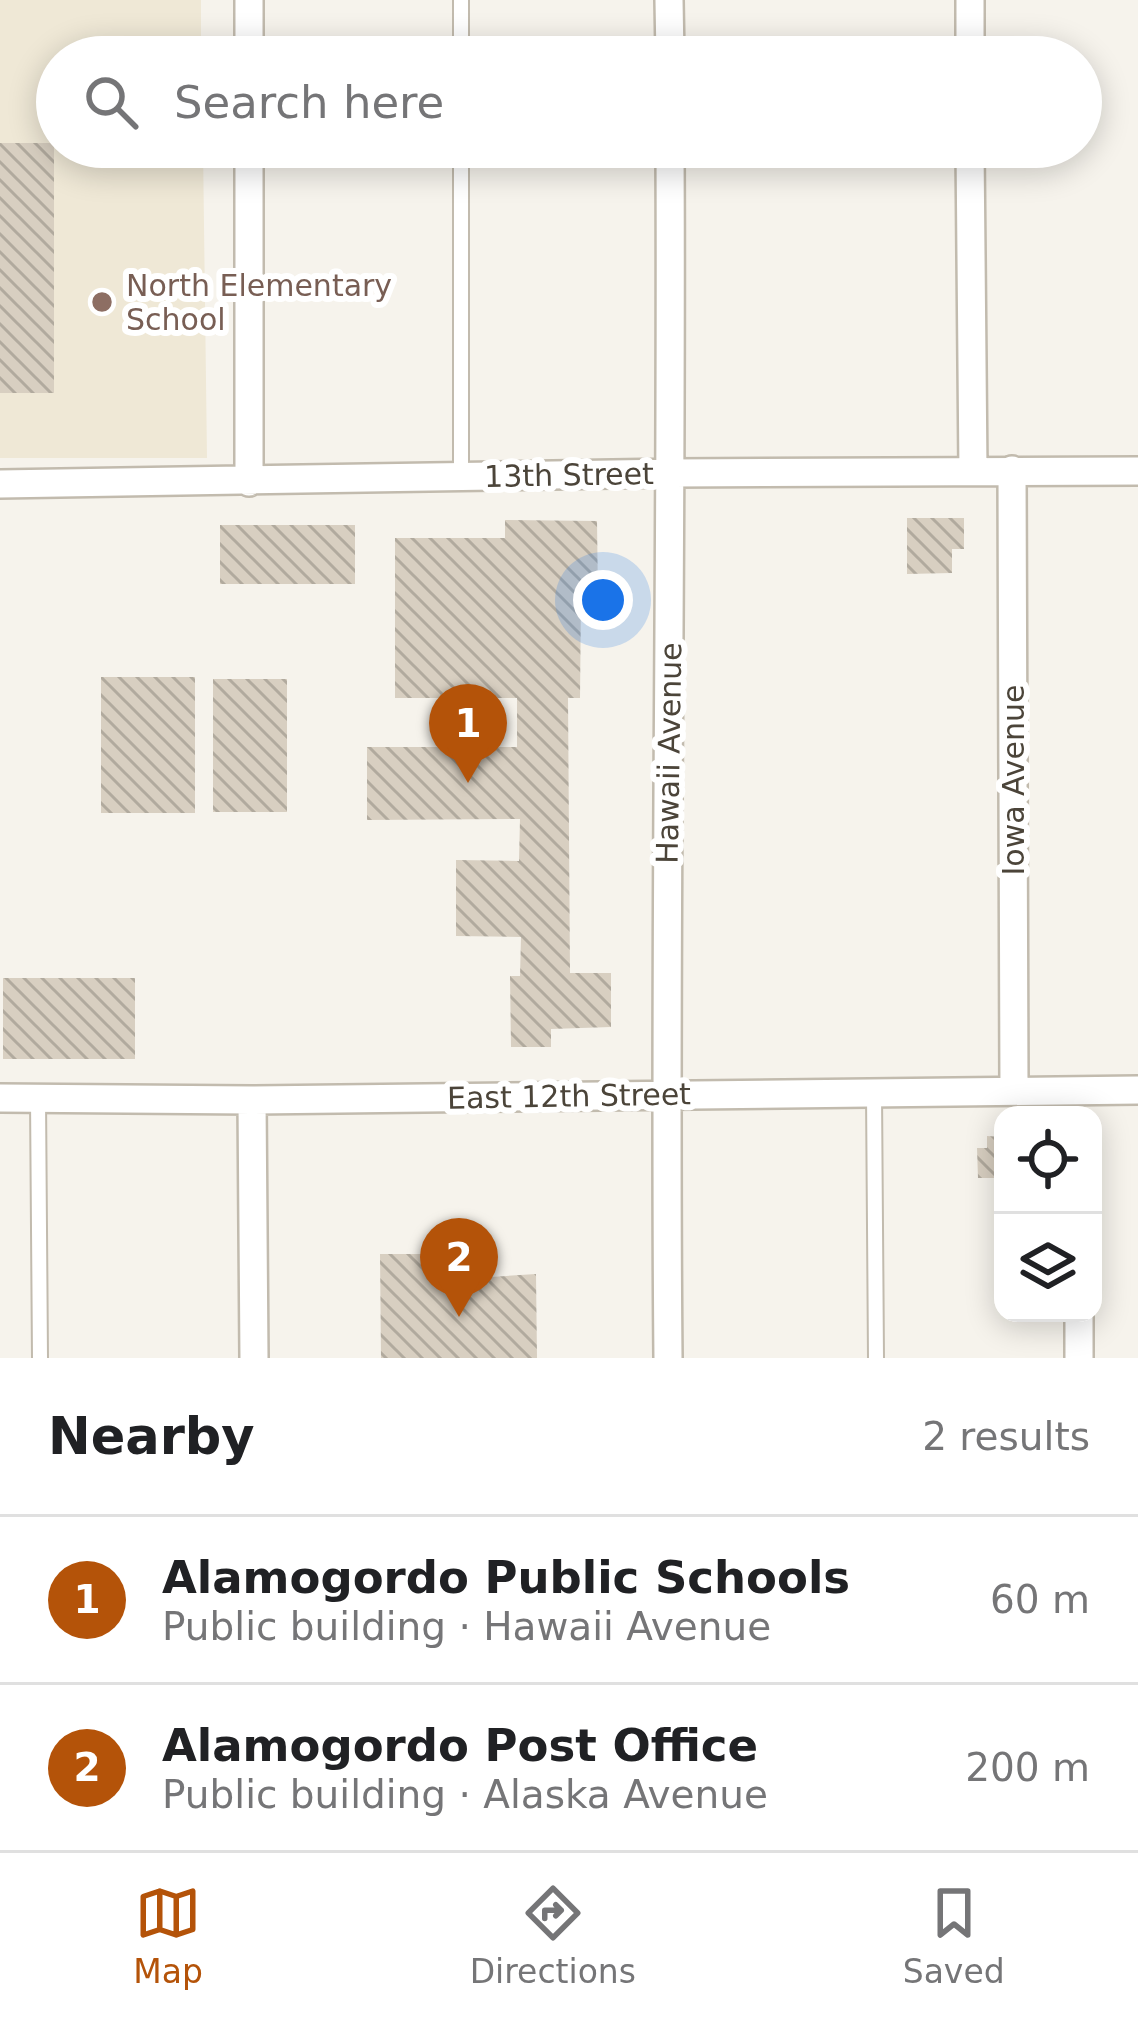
<!DOCTYPE html>
<meta charset="utf-8">
<style>
body{margin:0;font-family:"DejaVu Sans",sans-serif;background:#f2f2f2;color:#202124}
.controls{position:absolute;right:36px;bottom:36px;display:grid;overflow:hidden;border-radius:24px;box-shadow:0 6px 30px #0003}
.controls button{width:108px;height:108px;display:grid;place-items:center;padding:0;border:0;border-bottom:3px solid #e0e0e0;background:#fff;color:#202124;font:60px sans-serif}
.you{position:absolute;left:603px;top:600px;width:42px;height:42px;margin:-30px;border:9px solid #fff;border-radius:50%;background:#1a73e8;box-shadow:0 0 0 18px #1a73e833}
.badge{display:grid;place-items:center;width:78px;height:78px;border-radius:50%;background:#b45309;color:#fff;font-size:39px;font-weight:700}
.pin{position:absolute;translate:-50% -99px;filter:drop-shadow(0 3px 6px #0008)}
.pin::after{content:'';position:absolute;top:63px;width:42px;height:36px;background:inherit;clip-path:polygon(0 0,100% 0,50% 100%)}
.list{margin:0;padding:0;list-style:none}
h2{display:flex;justify-content:space-between;align-items:center;height:156px;margin:0;padding:0 48px;font-size:51px}
h2 small{font-size:39px;font-weight:400;color:#757577}
.list li{display:grid;grid-template-columns:78px 1fr auto;gap:36px;align-items:center;box-sizing:border-box;height:168px;padding:0 48px;border-top:3px solid #e0e0e0}
.list b{display:block;font-size:45px;white-space:nowrap}
.list p{margin:0;font-size:39px;white-space:nowrap;color:#757577}
.list em{font-size:39px;font-style:normal;color:#757577}
.icon{flex:none;width:66px;height:66px;fill:none;stroke:currentColor;stroke-width:2;stroke-linecap:round;stroke-linejoin:round}
.map{position:relative;flex:none;width:1138px;height:1358px;overflow:hidden}
.search{position:absolute;background:#fff;box-shadow:0 6px 30px #0003;left:36px;right:36px;top:36px;height:132px;display:flex;align-items:center;gap:30px;box-sizing:border-box;padding:0 42px;border-radius:66px;color:#757577;font-size:45px}
.sheet{height:492px;background:#fff}
nav{display:flex;justify-content:space-around;align-items:center;box-sizing:border-box;height:168px;border-top:3px solid #e0e0e0;background:#fff;font-size:33px;color:#757577}
nav a{display:grid;justify-items:center;gap:6px}
nav .on{color:#b45309}
.map>svg:first-child{display:block}
.education{fill:#efe8d6}
.building{fill:url(#building-back-hatch)}
.lines{fill:none;stroke-linecap:round;stroke-linejoin:round}
.service-casing{stroke:#c2bbae;stroke-width:18}
.minor-casing{stroke:#c2bbae;stroke-width:32}
.service{stroke:#fff;stroke-width:14}
.minor{stroke:#fff;stroke-width:27}
.education-dot{fill:#8d6e63;stroke:#fff;stroke-width:4.5}
.labels{text-anchor:middle;dominant-baseline:central;stroke-width:12;stroke-linejoin:round;paint-order:stroke}
.education-label{font-size:30px;fill:#785e54;stroke:#fff;text-anchor:start}
.street-label{font-size:30px;fill:#4b4439;stroke:#fff}
</style>
<div class="map">
<svg width="1138" height="1358" viewBox="0 0 1138 1358">
<defs>
<pattern id="building-back-hatch" width="6" height="6" patternUnits="userSpaceOnUse" patternTransform="scale(3)"><rect width="6" height="6" fill="#d8cfc1"/><path d="M-1 5l2 2M0 0l6 6M5-1l2 2" fill="none" stroke="#b1aa9e"/></pattern>
</defs>
<rect width="100%" height="100%" fill="#f6f3ec"/>
<!-- education -->
<path class="education" d="M0 0H201V57H57V147H203L207 458H0Z"/>
<!-- building -->
<path class="building" d="M0 143H54V393H0Z
M907 518H964V549H952V573L907 574Z
M505 520 597 521 598 599 581 598 580 698H568L570 973H611V1027L551 1029V1047H511L510 976H520L521 937 456 936V860L519 861 520 819 367 820V747H517V698H395V538H505Z
M220 525H355V584H220Z
M101 677H195V813H101Z
M213 679H287V812H213Z
M3 978H135V1059H3Z
M987 1136 1003 1137V1178H978L977 1148H987Z
M380 1254H472L491 1277 536 1274 537 1358H381Z"/>
<g class="lines">
<!-- service casing -->
<g class="service-casing">
<path id="service" d="M461 57V0
M461 477V147
M874 1093 876 1358
M38 1098 40 1358"/>
</g>
<!-- minor casing -->
<g class="minor-casing">
<path id="minor" d="M249 0V57
M669 0 670 57
M970 0V57
M249 147V482
M970 147 973 471
M1012 470 1014 1090
M0 484 672 473 1138 471
M0 1098 252 1100 1138 1090
M252 1100 254 1358
M1079 1313V1358
M668 1358C664 954 672 551 670 147"/>
</g>
<!-- service -->
<use href="#service" class="service"/>
<!-- minor -->
<use href="#minor" class="minor"/>
</g>
<!-- markers -->
<circle class="education-dot" cx="102" cy="302" r="12"/>
<g class="labels">
<!-- education labels -->
<g class="education-label">
<text x="126" y="285">North Elementary<tspan x="126" dy="34">School</tspan></text>
</g>
<!-- street labels -->
<g class="street-label">
<text transform="translate(569 475) rotate(-1)">13th Street</text>
<text transform="translate(669 753) rotate(-89)">Hawaii Avenue</text>
<text transform="translate(1013 780) rotate(-90)">Iowa Avenue</text>
<text transform="translate(569 1096) rotate(-1)">East 12th Street</text>
</g>
</g>
</svg>
<div class="controls">
<button><svg class="icon" aria-label="locate" viewBox="0 0 24 24"><circle cx="12" cy="12" r="6"/><path d="M12 2v4M12 18v4M2 12h4M18 12h4"/></svg></button>
<button><svg class="icon" aria-label="layers" viewBox="0 0 24 24"><path d="M12 4l9 5-9 5-9-5zM3 14l9 5 9-5"/></svg></button>
</div>
<div class="you"></div>
<div class="pin badge" style="left:468px;top:783px">1</div>
<div class="pin badge" style="left:459px;top:1317px">2</div>
<div class="search"><svg class="icon" aria-label="search" viewBox="0 0 24 24"><circle cx="10" cy="10" r="6"/><path d="M15 15l6 6"/></svg>Search here</div>
</div>
<section class="sheet">
<h2>Nearby<small>2 results</small></h2>
<ul class="list">
<li><span class="badge">1</span><div><b>Alamogordo Public Schools</b><p>Public building · Hawaii Avenue</p></div><em>60 m</em></li>
<li><span class="badge">2</span><div><b>Alamogordo Post Office</b><p>Public building · Alaska Avenue</p></div><em>200 m</em></li>
</ul>
</section>
<nav>
<a class="on"><svg class="icon" aria-label="map" viewBox="0 0 24 24"><path d="M3 6l6-2 6 2 6-2v14l-6 2-6-2-6 2zM9 4v14M15 6v14"/></svg>Map</a>
<a><svg class="icon" aria-label="directions" viewBox="0 0 24 24"><path d="M12 3l9 9-9 9-9-9zM9 14v-3h6M13 9l2 2-2 2"/></svg>Directions</a>
<a><svg class="icon" aria-label="saved" viewBox="0 0 24 24"><path d="M7 4h10v16l-5-4-5 4z"/></svg>Saved</a>
</nav>
